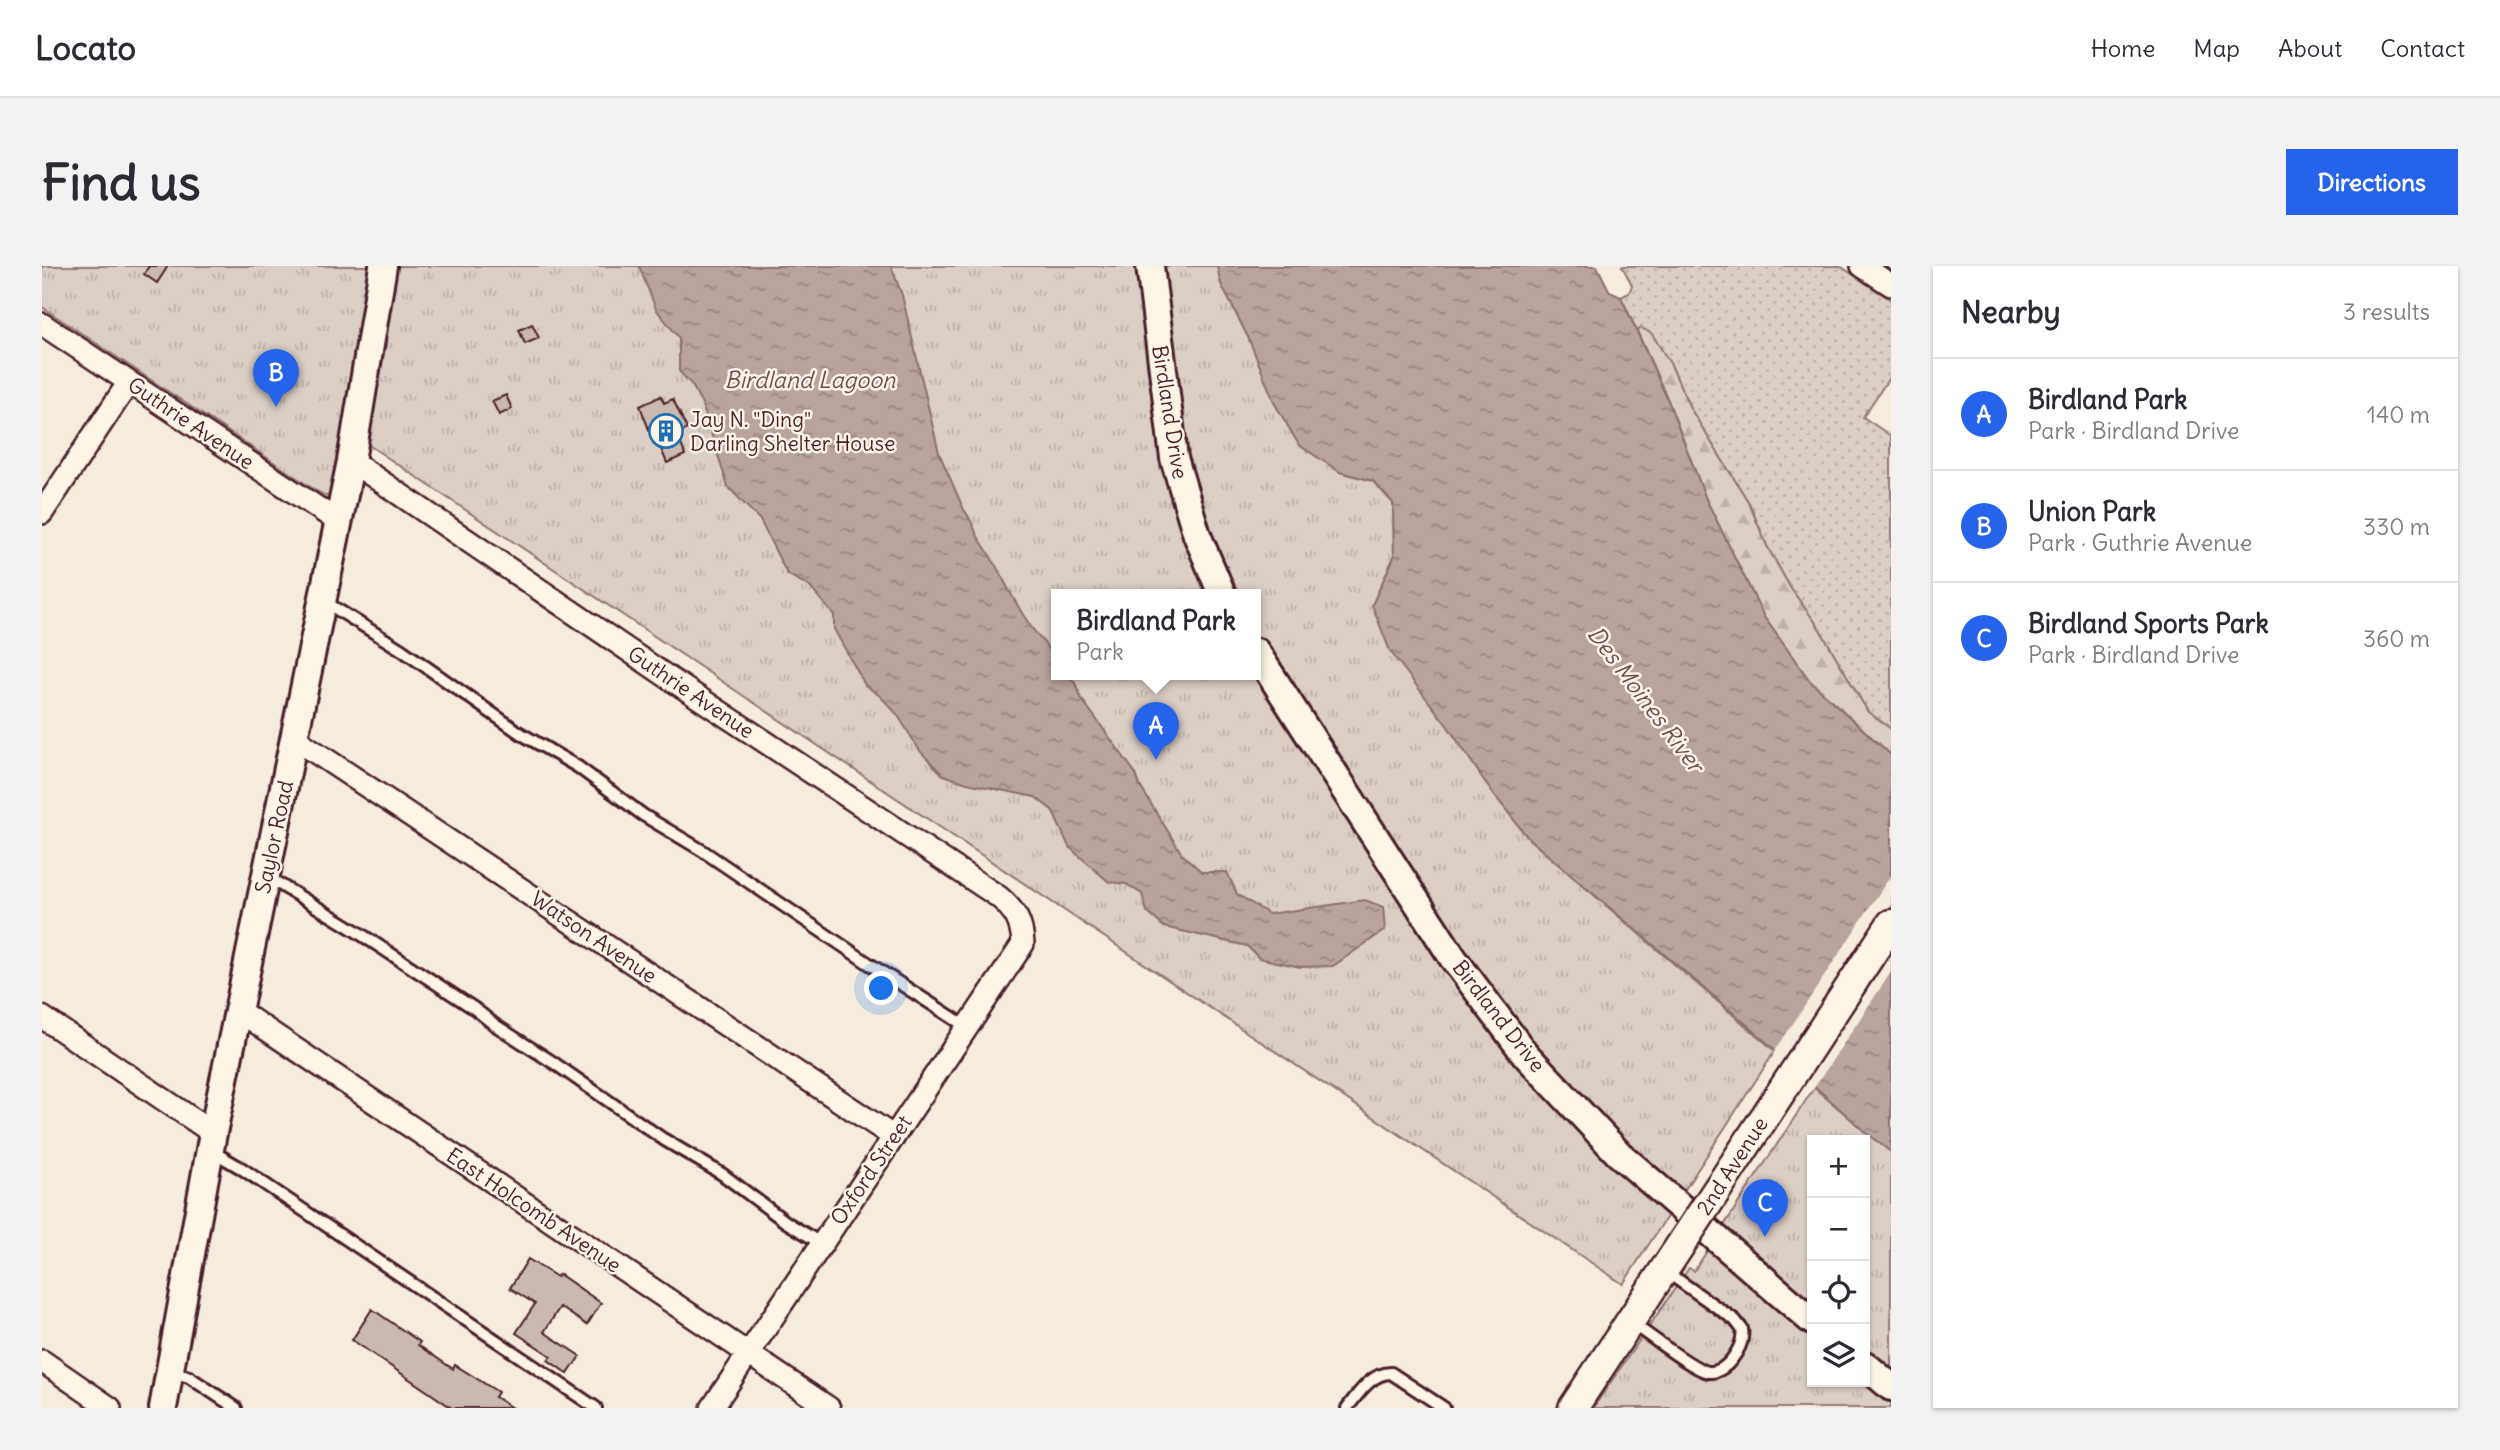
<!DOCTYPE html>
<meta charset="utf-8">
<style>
body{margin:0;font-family:Delius,sans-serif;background:#f2f2f3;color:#2b2b33}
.controls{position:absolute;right:21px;bottom:21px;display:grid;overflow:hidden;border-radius:0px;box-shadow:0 2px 5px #0004}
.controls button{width:63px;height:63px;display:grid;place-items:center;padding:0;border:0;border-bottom:2px solid #e1e1e2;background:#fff;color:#2b2b33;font:35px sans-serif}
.you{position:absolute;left:840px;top:723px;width:24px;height:24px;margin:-18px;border:5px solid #fff;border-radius:50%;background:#1a73e8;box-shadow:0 0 0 10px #1a73e833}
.badge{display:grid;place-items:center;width:46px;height:46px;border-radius:50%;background:#2563eb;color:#fff;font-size:23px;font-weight:700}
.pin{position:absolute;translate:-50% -58px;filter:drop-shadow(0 2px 4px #0008)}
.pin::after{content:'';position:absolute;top:37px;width:24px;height:21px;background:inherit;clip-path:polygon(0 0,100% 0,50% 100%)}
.popup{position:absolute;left:1009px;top:323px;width:210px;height:91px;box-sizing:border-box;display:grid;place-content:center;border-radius:0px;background:#fff;filter:drop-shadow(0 2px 5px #0005);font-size:23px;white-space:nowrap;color:#7c7c81}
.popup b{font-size:26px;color:#2b2b33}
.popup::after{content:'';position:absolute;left:50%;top:100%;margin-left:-14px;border:14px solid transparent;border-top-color:#fff}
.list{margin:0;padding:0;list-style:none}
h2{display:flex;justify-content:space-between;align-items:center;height:91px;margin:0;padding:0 28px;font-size:30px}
h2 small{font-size:23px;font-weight:400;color:#7c7c81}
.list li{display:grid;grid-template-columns:46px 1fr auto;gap:21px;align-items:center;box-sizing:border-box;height:112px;padding:0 28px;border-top:2px solid #e1e1e2}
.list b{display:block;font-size:26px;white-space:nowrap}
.list p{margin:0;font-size:23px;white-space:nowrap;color:#7c7c81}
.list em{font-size:23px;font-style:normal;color:#7c7c81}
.icon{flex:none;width:38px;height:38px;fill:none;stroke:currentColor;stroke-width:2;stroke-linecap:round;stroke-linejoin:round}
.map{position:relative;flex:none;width:1849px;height:1142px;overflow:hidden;border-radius:0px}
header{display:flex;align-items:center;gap:42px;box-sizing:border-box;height:98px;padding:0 35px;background:#fff;border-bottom:2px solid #e1e1e2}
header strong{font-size:33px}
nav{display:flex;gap:38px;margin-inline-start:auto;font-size:24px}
.intro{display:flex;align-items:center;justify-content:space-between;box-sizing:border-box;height:168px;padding:0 42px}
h1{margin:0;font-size:49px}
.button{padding:18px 32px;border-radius:0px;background:#2563eb;color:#fff;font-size:24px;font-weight:700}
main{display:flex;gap:42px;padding:0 42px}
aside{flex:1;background:#fff;border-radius:0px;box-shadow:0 2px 5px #0004}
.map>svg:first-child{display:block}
.grass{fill:url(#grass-dots);stroke:#927678;stroke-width:2}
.forest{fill:url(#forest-firs);stroke:#927678;stroke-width:2}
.park{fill:url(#park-tufts);stroke:#927678;stroke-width:2;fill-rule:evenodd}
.water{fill:url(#water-ripples);stroke:#8c6e70;stroke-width:2}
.pier{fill:#f5ecde}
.building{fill:#cab9b1;stroke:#4a1f2b;stroke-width:2}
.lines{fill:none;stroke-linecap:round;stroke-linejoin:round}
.service-casing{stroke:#4a1f2b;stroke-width:16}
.minor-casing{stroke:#4a1f2b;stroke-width:26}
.tertiary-casing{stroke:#4a1f2b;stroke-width:32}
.secondary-casing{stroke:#4a1f2b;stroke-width:33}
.service{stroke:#fcf5e5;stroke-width:10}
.minor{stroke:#fcf5e5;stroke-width:21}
.tertiary{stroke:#fcf5e5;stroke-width:26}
.secondary{stroke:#fcf5e5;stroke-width:28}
.secondary-bridge-casing{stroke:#4a1f2b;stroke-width:33;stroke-linecap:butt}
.secondary-bridge{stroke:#fcf5e5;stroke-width:28}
.labels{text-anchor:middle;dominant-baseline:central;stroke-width:5;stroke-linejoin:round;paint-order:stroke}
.street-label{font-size:21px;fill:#4a1f2b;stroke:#fcf5e5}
.poi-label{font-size:21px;fill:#4a1f2b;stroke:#fcf5e5;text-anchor:start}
.water-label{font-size:23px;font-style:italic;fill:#704d53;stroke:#fcf5e5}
</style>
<header>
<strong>Locato</strong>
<nav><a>Home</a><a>Map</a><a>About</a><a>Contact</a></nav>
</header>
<div class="intro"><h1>Find us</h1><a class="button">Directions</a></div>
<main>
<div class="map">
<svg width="1849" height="1142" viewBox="0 0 1849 1142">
<defs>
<pattern id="grass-dots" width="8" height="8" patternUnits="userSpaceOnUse" patternTransform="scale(1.75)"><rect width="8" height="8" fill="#dbcec4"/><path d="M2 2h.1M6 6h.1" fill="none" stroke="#bdb0a9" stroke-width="1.8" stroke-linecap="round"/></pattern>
<pattern id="forest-firs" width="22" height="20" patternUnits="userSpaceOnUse" patternTransform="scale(1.75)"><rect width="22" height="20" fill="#dbcec4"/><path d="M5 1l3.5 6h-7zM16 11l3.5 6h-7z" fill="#bdb0a9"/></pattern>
<pattern id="park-tufts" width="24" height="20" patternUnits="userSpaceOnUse" patternTransform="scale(1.75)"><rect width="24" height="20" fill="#dbcec4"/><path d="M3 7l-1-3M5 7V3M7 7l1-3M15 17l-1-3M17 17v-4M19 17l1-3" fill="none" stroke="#bdb0a9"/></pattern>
<pattern id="water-ripples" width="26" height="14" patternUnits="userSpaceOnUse" patternTransform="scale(1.75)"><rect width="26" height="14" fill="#b8a39e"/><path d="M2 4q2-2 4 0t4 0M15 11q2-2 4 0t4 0" fill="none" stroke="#988481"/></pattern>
</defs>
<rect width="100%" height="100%" fill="#f5ecde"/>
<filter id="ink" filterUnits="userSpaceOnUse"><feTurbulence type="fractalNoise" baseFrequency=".0143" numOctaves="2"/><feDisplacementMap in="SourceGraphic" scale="14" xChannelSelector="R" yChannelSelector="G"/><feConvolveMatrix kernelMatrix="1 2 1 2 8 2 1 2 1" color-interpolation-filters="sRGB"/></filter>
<g filter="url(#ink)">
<!-- grass -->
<path class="grass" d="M1580 0H1798L1849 34V109L1821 151 1849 170V463L1826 446 1776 360 1749 323 1725 280 1707 237 1648 142 1629 99 1600 62 1595 65 1579 31 1587 27 1590 19Z"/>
<!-- forest -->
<path class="forest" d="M1600 62 1610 68 1629 99 1648 142 1707 237 1725 280 1749 323 1776 360 1826 446 1849 463V489L1768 415 1722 351 1664 233 1625 132 1595 65Z"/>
<!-- park -->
<path class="park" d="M0 0H1175L1179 18 1206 71 1298 206 1331 215 1351 237 1352 291 1330 339 1407 462 1450 526 1487 573 1733 785 1581 1018 328 180 312 177 292 229 284 230 276 226 0 41ZM1014 328H1214V408H1014Z
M1772 822 1849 886V1142H1551L1647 1002 1652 1005ZM1770 874H1823V1116H1770Z"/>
<!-- water -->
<path class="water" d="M597 0H849L860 29 897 187 922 244C931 254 932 267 940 277 959 304 970 335 990 362 1003 380 1014 385 1014 408H1026L1035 420 1039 432 1094 508 1098 520 1140 588 1160 606H1185L1195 628 1227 648 1323 634 1341 641 1343 664 1291 700 1258 701 1217 692 1205 680 1122 661 1105 646 1100 628 1084 618 1067 616 1027 581 1010 544 993 531 925 517 901 509 878 485 855 448 838 430 823 419 792 363V349L767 320 745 308 718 254 686 221 660 138 650 119 637 105V72L614 43Z
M1175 0H1555L1568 26 1579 31 1588 51 1625 132 1664 233 1722 351 1768 415 1849 489V886L1824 867 1710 763 1487 573 1450 526 1407 462 1348 385 1330 339 1352 291 1351 237 1331 215 1298 206 1257 179 1233 138 1206 71 1179 18Z"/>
<!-- pier -->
<path class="pier" d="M1849 609V706L1770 825 1731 788Z"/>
<!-- building -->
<path class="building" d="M107 0H126L115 17 102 8Z
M490 58 497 72 483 78 477 64Z
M464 129 470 143 457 149 450 135Z
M619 130 622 137 631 133 645 163 636 169 643 189 625 197 619 183 613 179 598 140Z
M486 993 515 1011 517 1008 559 1037 545 1059 518 1041 502 1066 538 1090 526 1108 506 1094 509 1090 474 1067 493 1038 468 1022Z
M330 1043 378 1076 376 1079 411 1103 413 1099 456 1126 453 1131 470 1142H410L310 1074Z"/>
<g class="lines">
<!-- service casing -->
<g class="service-casing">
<path id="service" d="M280 334 360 384 478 467 536 501 601 549 661 585 826 697 925 761
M224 610 314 665 433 743 453 759 512 797 621 873 680 908 744 956 780 978
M168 884 199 902 554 1142
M1588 1056C1602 1065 1654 1106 1667 1106 1676 1107 1685 1100 1690 1093 1697 1084 1702 1074 1700 1063L1693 1054 1622 1004
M128 1106 147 1111 194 1142
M1305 1142C1316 1128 1329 1107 1349 1107L1402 1142"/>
</g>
<!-- minor casing -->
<g class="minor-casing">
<path id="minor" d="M1820 0 1849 19
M0 58 297 256
M309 195 630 414 957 631C973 645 980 656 981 678L670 1142
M0 247 87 116
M252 472 852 871
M197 745 787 1142
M0 751 171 867
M0 1095 68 1142"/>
</g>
<!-- tertiary casing -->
<g class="tertiary-casing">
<path id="tertiary" d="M1108 0 1132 192 1155 269 1180 328
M1214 386 1411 692 1483 788 1577 888 1770 1055
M1823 1099 1849 1121
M121 1142 171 867 309 195 341 0"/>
</g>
<!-- secondary casing -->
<g class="secondary-casing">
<path id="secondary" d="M1690 901 1849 658
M1531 1142 1624 1001"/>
</g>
<!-- service -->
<use href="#service" class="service"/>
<!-- minor -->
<use href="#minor" class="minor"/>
<!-- tertiary -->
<use href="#tertiary" class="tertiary"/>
<!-- secondary -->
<use href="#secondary" class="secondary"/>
<!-- secondary-bridge casing -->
<g class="secondary-bridge-casing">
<path id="secondary-bridge" d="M1624 1001 1690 901"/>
</g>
<!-- secondary-bridge -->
<use href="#secondary-bridge" class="secondary-bridge"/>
</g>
</g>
<!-- icons -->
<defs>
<g id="building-ring" transform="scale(1.75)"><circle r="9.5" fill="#fcf5e5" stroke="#1f6fb2" stroke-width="1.5"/><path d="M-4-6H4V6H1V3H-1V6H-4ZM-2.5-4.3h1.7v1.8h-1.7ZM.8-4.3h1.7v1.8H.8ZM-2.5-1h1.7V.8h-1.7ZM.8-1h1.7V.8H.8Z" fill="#1f6fb2"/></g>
</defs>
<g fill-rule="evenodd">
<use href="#building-ring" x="624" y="165"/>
</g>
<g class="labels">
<!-- street labels -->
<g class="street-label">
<text transform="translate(1128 146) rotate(81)">Birdland Drive</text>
<text transform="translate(149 157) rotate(34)">Guthrie Avenue</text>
<text transform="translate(649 426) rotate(34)">Guthrie Avenue</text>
<text transform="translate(232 571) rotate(-78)">Saylor Road</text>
<text transform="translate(552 671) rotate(34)">Watson Avenue</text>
<text transform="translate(1457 750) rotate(52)">Birdland Drive</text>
<text transform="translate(1690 900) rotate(-57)">2nd Avenue</text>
<text transform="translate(829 904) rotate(-56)">Oxford Street</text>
<text transform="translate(492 944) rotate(34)">East Holcomb Avenue</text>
</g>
<!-- poi labels -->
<g class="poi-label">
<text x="648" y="153">Jay N. "Ding"<tspan x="648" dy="24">Darling Shelter House</tspan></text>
</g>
<!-- water labels -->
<g class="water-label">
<text x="768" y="113">Birdland Lagoon</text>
<text transform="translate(1604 433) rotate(53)">Des Moines River</text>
</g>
</g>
</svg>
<div class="controls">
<button>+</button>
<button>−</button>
<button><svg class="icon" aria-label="locate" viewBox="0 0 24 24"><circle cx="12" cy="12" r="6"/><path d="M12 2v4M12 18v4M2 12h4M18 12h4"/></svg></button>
<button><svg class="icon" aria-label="layers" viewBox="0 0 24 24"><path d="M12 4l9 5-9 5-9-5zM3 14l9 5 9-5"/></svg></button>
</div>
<div class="you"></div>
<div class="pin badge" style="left:1114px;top:494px">A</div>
<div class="popup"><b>Birdland Park</b>Park</div>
<div class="pin badge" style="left:234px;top:141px">B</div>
<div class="pin badge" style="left:1723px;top:971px">C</div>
</div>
<aside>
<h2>Nearby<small>3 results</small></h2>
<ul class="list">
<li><span class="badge">A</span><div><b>Birdland Park</b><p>Park · Birdland Drive</p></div><em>140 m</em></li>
<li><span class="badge">B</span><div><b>Union Park</b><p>Park · Guthrie Avenue</p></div><em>330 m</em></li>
<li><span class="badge">C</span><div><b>Birdland Sports Park</b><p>Park · Birdland Drive</p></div><em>360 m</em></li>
</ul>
</aside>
</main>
